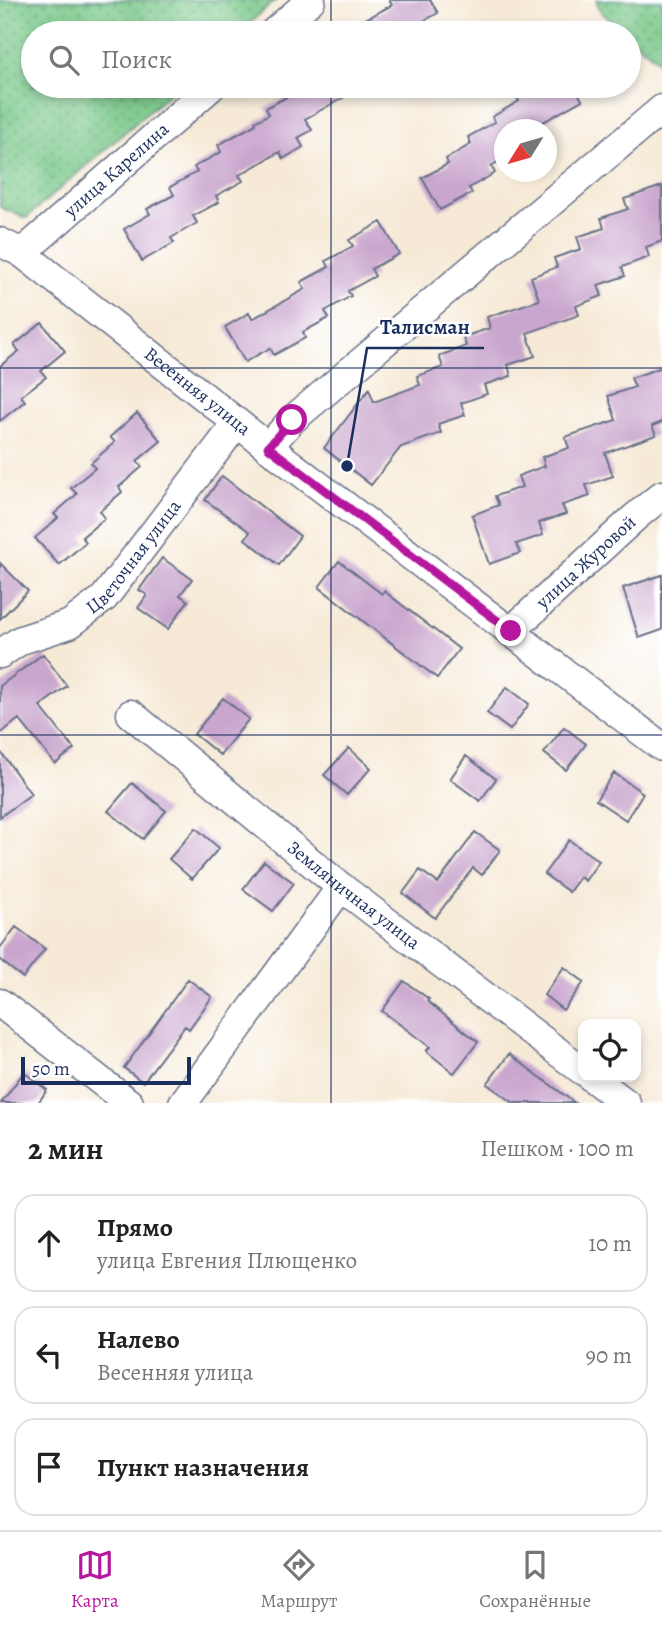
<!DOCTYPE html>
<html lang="ru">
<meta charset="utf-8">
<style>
body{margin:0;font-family:Alegreya,serif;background:#f2f2f2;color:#222}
.controls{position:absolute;right:21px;bottom:21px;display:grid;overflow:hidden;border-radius:14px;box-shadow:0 4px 10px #0003}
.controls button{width:63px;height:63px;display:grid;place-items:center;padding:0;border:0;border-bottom:2px solid #e0e0e0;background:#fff;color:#222;font:35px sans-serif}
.compass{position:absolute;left:494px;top:119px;width:63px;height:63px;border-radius:50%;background:#fff;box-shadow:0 4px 10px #0003;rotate:233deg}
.scale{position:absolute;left:21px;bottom:18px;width:170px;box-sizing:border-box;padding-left:7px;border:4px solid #1b2f5e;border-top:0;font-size:19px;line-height:24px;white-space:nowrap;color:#1b2f5e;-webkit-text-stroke:5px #fff;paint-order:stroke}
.stop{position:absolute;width:21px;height:21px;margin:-16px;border:5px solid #b5179e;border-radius:50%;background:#fff}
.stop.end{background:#b5179e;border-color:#fff;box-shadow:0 2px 7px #0008}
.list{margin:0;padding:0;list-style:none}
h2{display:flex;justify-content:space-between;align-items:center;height:91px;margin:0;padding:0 28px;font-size:30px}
h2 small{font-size:23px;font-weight:400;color:#767676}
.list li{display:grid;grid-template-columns:46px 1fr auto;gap:21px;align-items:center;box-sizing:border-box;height:98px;margin:0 14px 14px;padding:0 14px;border:2px solid #e0e0e0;border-radius:21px}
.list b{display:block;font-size:26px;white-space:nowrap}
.list p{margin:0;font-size:23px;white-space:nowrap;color:#767676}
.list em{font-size:23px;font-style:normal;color:#767676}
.icon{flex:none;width:38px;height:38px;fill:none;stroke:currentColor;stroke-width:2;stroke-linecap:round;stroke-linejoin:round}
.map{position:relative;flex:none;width:662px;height:1103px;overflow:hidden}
.search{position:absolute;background:#fff;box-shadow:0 4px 10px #0003;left:21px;right:21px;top:21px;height:77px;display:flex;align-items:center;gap:18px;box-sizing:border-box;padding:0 24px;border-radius:38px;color:#767676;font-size:26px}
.sheet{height:427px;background:#fff}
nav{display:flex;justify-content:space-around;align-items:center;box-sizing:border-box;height:98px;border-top:2px solid #e0e0e0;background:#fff;font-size:19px;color:#767676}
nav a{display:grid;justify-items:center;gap:4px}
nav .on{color:#b5179e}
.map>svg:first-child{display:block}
.grass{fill:url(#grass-dots);stroke:#4a7c74;stroke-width:2}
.building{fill:#c9a6ce}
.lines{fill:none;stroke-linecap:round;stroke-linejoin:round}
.minor-casing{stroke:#687088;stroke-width:31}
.minor{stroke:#fff;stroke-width:28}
.route{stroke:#b5179e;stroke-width:9}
.grid{fill:none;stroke:#1b2f5e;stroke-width:2;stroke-opacity:0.55}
.labels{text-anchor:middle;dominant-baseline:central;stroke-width:5;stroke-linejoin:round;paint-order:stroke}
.street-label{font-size:19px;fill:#1b2f5e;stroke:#fff}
.leader{fill:none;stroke:#1b2f5e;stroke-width:2.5}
.callout-dot{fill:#1b2f5e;stroke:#fff;stroke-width:2.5}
.callout-label{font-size:21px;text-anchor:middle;font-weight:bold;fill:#1b2f5e;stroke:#fff;stroke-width:5;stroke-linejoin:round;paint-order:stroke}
</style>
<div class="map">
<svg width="662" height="1103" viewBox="0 0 662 1103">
<defs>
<pattern id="grass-dots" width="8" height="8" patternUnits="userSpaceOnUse" patternTransform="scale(1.75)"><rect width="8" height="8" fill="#79c889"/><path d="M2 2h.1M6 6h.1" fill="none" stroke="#62a373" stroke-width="1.8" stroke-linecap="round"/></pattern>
</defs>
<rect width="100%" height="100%" fill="#fff"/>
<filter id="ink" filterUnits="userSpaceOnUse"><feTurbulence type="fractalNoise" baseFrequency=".0143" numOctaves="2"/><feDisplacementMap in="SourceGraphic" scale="14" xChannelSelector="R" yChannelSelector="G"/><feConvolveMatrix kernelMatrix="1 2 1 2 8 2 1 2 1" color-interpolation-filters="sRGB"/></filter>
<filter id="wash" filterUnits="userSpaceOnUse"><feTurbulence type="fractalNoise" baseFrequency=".00686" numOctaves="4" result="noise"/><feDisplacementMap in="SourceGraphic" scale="28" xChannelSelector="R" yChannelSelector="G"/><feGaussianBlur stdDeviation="1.57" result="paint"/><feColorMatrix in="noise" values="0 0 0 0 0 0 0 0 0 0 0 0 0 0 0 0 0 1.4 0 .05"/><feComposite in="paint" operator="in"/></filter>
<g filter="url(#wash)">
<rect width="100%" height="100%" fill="#f6ead7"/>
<!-- grass -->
<path class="grass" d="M0 0H276L238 33H33V86H178L26 218 0 207Z
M596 0H662V64L629 36V33H626L601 12Z"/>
<g id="blocks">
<!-- building -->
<path class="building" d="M389 0H430L438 13 402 33H371L364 20 392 5Z
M307 86H364L305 119 312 130 298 138 303 147 283 159 280 152 239 175 243 181 216 196 219 202 193 216 197 223 171 238 174 243 142 261 124 229 150 214 147 209 174 195 170 187 197 172 194 167 221 152 218 145 256 124 255 122 269 114 266 108Z
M532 86H574L582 100 529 130H505V158L491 166 495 173 469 188 472 193 440 210 422 178 448 164 446 159 471 144 468 137 495 122 492 117 519 101 515 95Z
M662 186V241L646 247 649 257 622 267 625 276 598 285 602 296 576 306 579 315 527 333 535 356 508 365 511 376 484 385 487 394 461 403 465 415 438 424 441 433 401 447 371 485 324 448 369 389 374 402 420 385 417 376 443 367 439 356 466 346 463 337 490 328 487 317 539 300 531 277 557 267 554 258 581 249 577 237 604 228 601 218 628 209 624 199Z
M381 222 399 254 371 269 375 276 348 291 351 296 325 311 329 318 303 332 305 338 274 355 270 348 245 362 225 327 249 313 252 319 305 289 301 282 329 267 326 261 353 246 349 240Z
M42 323 65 351 41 371 46 377 21 396 25 401 0 421V366L19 351 14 345Z
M662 367V422L652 426 656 435 605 453 613 476 586 485 590 496 562 505 566 514 539 523 543 535 516 544 520 553 489 564 472 515 499 505 495 496 522 487 518 476 545 466 542 457 569 448 565 437 616 420 608 396 635 387 631 378Z
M137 413 161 441 137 461 142 467 119 487 122 492 100 511 105 518 82 537 86 542 59 565 35 538 58 518 54 514 77 494 71 488 95 468 91 463 115 442 110 437Z
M222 476 300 536 279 565 245 539 250 532 205 500Z
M162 558 192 579 180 595 188 601 168 629 138 608 147 595 139 590Z
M339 561 382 594 384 591 459 649 437 678 319 587Z
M0 563 28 591 0 619Z
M662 575V630L639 638 623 588Z
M43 654 67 686 40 706 74 749 55 764 19 719 0 734V686Z
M507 687 529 704 510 730 487 713Z
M223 698 249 719 220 755 194 734Z
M564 727 586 744 566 770 544 753Z
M349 748 371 768 347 795 324 775Z
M0 751 31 794 0 817Z
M466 756 496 779 480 801 450 779Z
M614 773 643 793 626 820 596 800Z
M132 783 166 811 143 839 108 811Z
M196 828 219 848 192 879 169 859Z
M475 832 500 850 482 875 473 868 435 918 403 893 420 870 438 883Z
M569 840 599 861 585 881 580 877 569 892 544 874Z
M264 861 294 883 273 911 243 889Z
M16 927 45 949 23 978 0 960V948Z
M564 967 584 982 563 1010 544 995Z
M188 979 212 997 189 1029 185 1026 143 1082 124 1068Z
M404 981 429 999 427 1001 478 1042 454 1073 426 1051 430 1047 382 1011Z
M509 1054 575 1103H514L487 1084Z
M24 1072 47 1090 38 1103H1Z"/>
</g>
</g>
<g filter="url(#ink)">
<use href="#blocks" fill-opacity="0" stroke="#687088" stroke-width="2"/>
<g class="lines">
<!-- minor casing -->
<g class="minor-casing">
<g id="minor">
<path d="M273 33 311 0"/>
<path id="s1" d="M0 242 22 253 268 447 662 747"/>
<path id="s2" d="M22 253 212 86"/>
<path d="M268 447 292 420 662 109"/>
<path id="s3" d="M511 631 634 518 662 495"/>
<path id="s4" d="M0 654 21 640 70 624 104 598 237 423"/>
<path id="s5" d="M131 714 341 887 583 1071"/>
<path d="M0 1003 129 1103"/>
<path d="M591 1077 626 1103"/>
<path d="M183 1103 341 887"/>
</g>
</g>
<!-- minor -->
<use href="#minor" class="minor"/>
</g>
</g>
<g class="lines" filter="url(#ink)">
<!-- route -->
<path class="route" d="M292 420 268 447 511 631"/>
</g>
<!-- grid -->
<path class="grid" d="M331 0V33M331 86V1103M0 368H662M0 735H662"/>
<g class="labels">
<!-- street labels -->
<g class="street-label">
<text stroke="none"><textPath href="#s2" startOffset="126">улица Карелина</textPath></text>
<text stroke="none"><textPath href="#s1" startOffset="248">Весенняя улица</textPath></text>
<text stroke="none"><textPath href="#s4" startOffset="170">Цветочная улица</textPath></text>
<text stroke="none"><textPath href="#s3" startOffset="102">улица Журовой</textPath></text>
<text stroke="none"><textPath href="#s5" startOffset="287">Земляничная улица</textPath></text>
</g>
</g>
<!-- callouts -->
<path class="leader" d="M347 466L367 348H484"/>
<circle class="callout-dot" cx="347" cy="466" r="7"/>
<g class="callout-label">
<text x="425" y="334">Талисман</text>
</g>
</svg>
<div class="controls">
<button><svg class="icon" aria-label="locate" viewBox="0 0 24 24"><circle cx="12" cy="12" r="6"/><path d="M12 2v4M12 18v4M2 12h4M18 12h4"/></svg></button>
</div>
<svg class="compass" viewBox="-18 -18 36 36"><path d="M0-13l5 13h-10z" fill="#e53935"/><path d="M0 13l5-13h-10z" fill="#767676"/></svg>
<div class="scale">50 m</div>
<div class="stop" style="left:292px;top:420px"></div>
<div class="stop end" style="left:511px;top:631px"></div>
<div class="search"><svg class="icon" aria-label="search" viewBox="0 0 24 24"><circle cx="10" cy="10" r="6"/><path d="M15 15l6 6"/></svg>Поиск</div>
</div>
<section class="sheet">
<h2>2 мин<small>Пешком · 100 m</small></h2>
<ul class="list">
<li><svg class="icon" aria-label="ahead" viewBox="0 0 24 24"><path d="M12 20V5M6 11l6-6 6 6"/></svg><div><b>Прямо</b><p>улица Евгения Плющенко</p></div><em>10 m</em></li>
<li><svg class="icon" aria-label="left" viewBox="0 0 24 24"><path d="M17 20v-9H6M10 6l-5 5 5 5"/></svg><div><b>Налево</b><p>Весенняя улица</p></div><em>90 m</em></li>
<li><svg class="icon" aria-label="arrive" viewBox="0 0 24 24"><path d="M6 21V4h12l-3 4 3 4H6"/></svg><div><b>Пункт назначения</b></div></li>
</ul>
</section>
<nav>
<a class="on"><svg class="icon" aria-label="map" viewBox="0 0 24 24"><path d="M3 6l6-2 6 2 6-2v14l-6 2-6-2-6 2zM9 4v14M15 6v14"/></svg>Карта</a>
<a><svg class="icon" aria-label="directions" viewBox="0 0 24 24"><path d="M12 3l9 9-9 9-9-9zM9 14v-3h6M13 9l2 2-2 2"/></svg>Маршрут</a>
<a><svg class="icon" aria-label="saved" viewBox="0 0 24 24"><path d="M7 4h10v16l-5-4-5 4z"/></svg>Сохранённые</a>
</nav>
